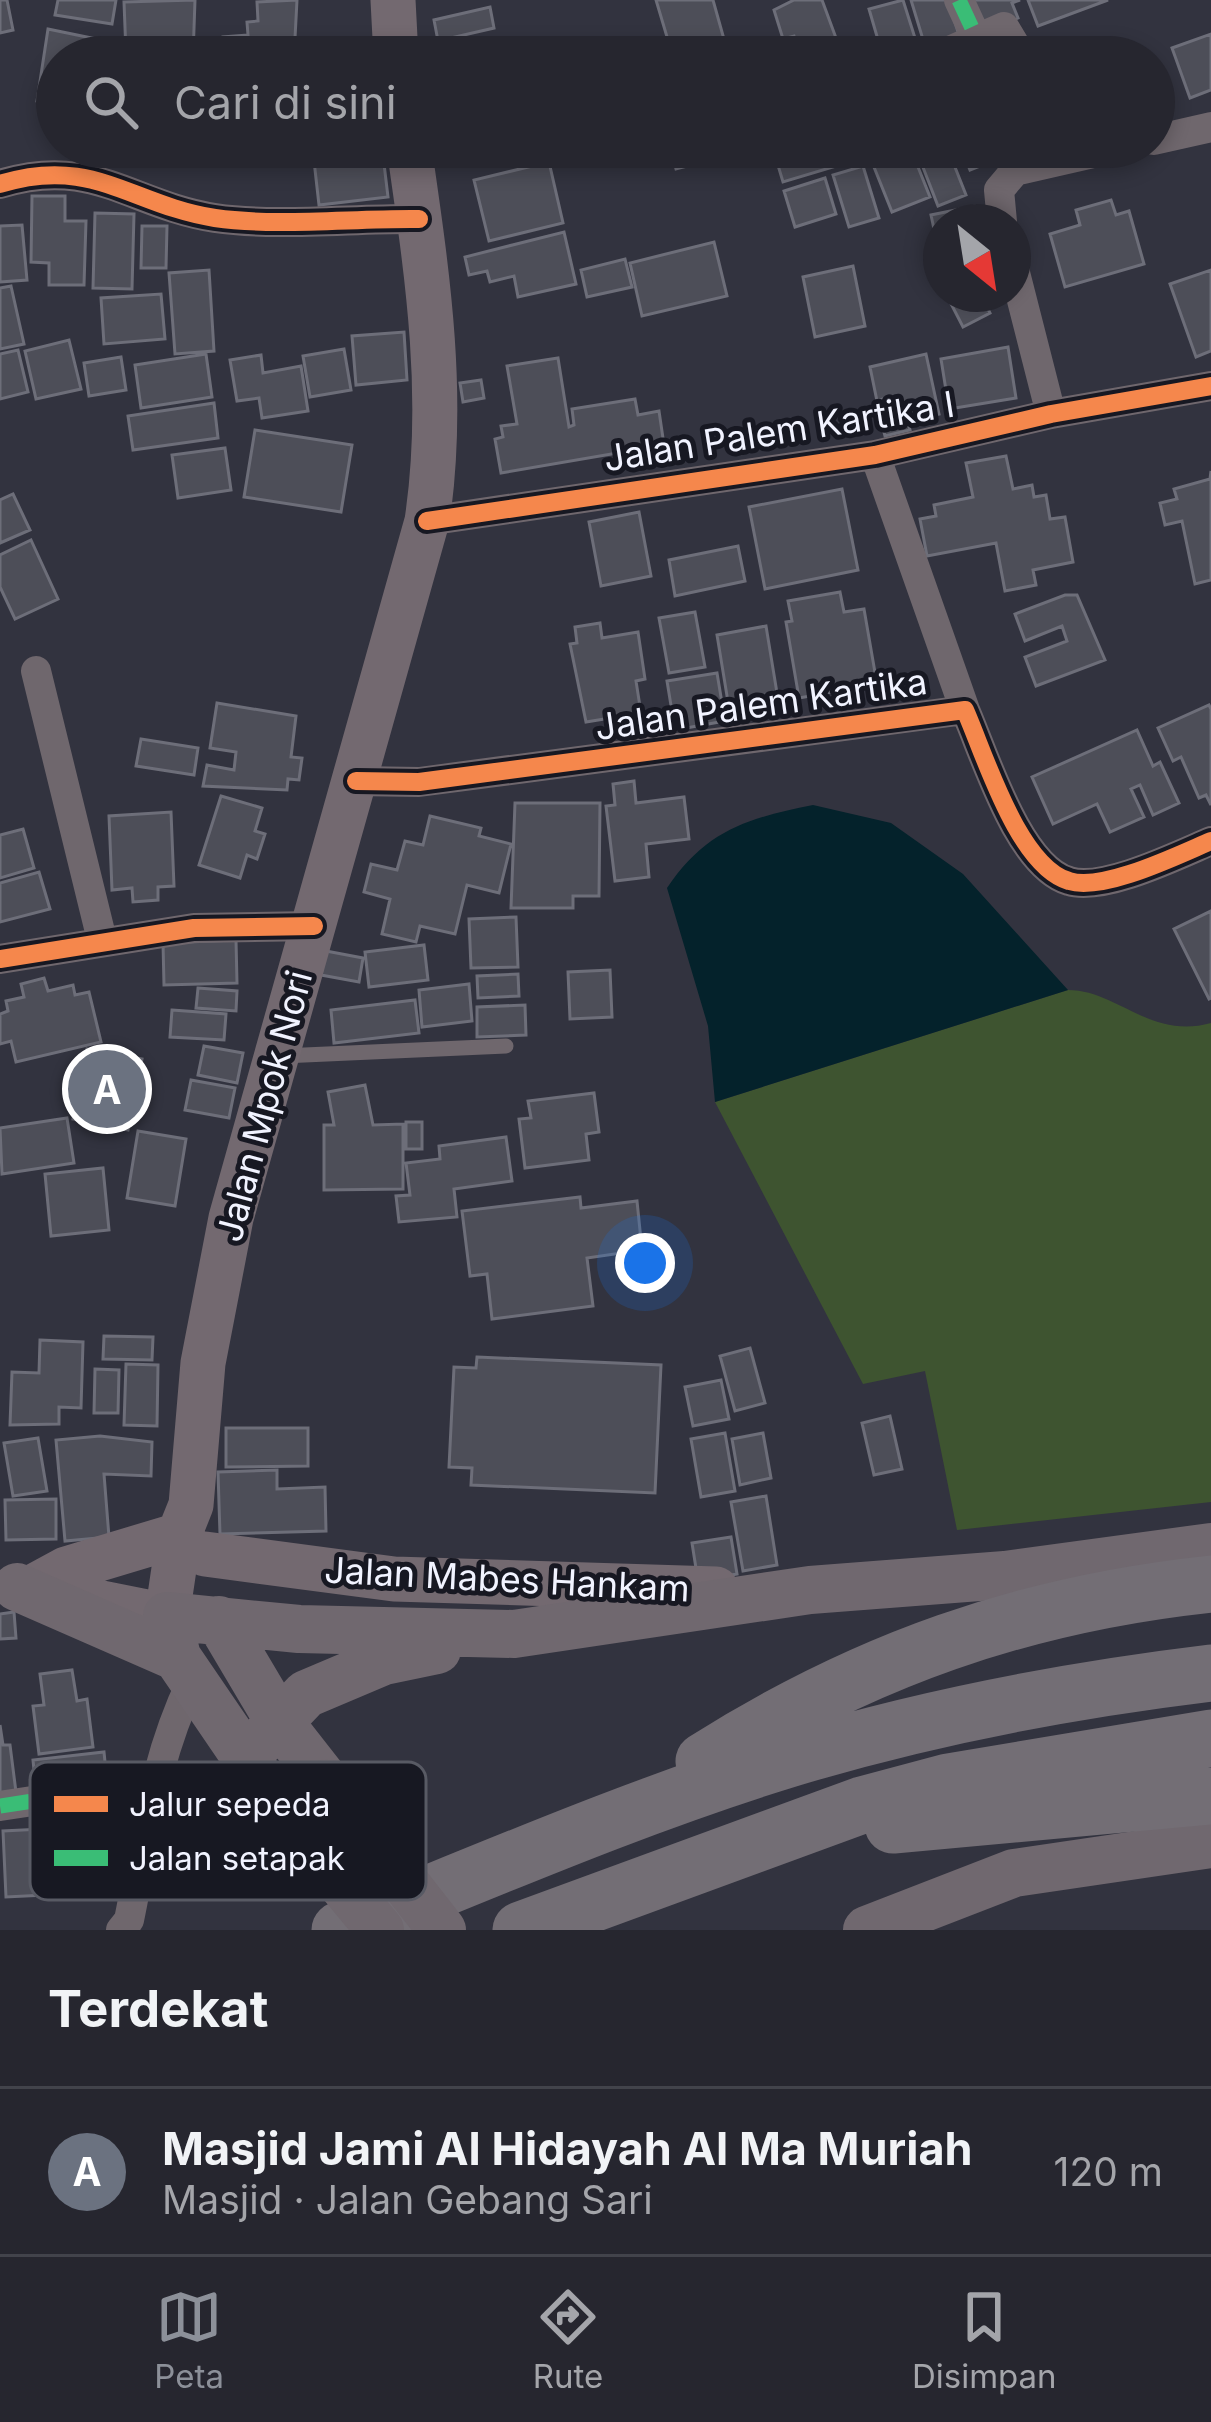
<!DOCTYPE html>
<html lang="id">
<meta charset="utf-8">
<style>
body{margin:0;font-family:Inter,sans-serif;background:#32323b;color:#f1f3f6}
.compass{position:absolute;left:923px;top:204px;width:108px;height:108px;border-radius:50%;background:#26262f;box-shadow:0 6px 18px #0003;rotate:150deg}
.you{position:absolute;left:645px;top:1263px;width:42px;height:42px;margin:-30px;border:9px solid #fff;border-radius:50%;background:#1a73e8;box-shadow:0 0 0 18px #1a73e833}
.badge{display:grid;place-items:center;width:78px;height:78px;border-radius:50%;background:#8c9099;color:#fff;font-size:39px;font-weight:700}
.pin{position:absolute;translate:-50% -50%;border:6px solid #fff;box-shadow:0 3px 12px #0006}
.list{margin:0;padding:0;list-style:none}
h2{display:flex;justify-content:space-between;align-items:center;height:156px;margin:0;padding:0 48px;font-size:51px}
h2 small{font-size:39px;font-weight:400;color:#a4a5aa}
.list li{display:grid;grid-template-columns:78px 1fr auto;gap:36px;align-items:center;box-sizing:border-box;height:168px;padding:0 48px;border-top:3px solid #42434b}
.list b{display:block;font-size:45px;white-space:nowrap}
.list p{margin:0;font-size:39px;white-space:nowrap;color:#a4a5aa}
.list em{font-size:39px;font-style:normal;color:#a4a5aa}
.icon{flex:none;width:66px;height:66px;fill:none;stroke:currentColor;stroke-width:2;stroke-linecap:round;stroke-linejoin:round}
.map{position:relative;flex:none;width:1211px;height:1930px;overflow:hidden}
.search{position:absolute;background:#26262f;box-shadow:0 6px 18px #0003;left:36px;right:36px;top:36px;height:132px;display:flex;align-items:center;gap:30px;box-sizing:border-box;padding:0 42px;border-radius:66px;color:#a4a5aa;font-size:45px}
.sheet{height:324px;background:#26262f}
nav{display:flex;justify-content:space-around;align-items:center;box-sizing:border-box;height:168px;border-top:3px solid #42434b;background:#26262f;font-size:33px;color:#a4a5aa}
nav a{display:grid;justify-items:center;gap:6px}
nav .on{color:#8c9099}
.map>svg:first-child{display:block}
.green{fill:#3e5430}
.water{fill:#04222b}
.building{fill:#4d4e58;stroke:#6d6e79;stroke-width:3}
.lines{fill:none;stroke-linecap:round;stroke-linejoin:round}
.lane{stroke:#6f676d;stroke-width:15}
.street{stroke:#6f676d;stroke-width:30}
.secondary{stroke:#736970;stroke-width:45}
.primary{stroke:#70686f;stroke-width:48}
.highway{stroke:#736e75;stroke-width:57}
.primary-bridge{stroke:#70686f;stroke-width:48}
.quiet{stroke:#3abd76;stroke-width:15;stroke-dasharray:30 15;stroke-linecap:butt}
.cycleway-casing{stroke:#171822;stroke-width:26}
.cycleway{stroke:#f5874c;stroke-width:18}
.labels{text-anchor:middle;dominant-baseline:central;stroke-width:10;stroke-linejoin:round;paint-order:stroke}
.street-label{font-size:36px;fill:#f1f3ff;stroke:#171822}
.key{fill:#171822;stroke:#585a64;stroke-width:3}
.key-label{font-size:33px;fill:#f1f3ff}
</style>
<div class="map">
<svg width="1211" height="1930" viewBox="0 0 1211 1930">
<rect width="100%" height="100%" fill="#32333f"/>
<!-- green -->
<path class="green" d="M1068 990C1117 990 1151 1040 1211 1023V1502L957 1530 925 1371 863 1384 715 1102Z"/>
<!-- water -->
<path class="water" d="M813 805 891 823 963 874 1068 990 715 1102 708 1026 667 888C706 830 748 818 813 805Z"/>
<!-- building -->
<path class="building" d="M0 0H7L13 30 0 33Z
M58 0H116L112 24 55 15Z
M195 0 193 57 126 53 124 2Z
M297 0 294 57H224L223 37 248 35 247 22 258 21 257 2Z
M656 0H713L729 57H673Z
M794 0H822L843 57H800L794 36 783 39 774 10Z
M903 0 921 57H883L869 9Z
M911 0H948L962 45 928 56Z
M969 0H1020L1012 3 1018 18 987 31Z
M1028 0H1108L1038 26Z
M490 7 494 28 438 41 434 20Z
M48 29 106 41 104 57H57V104L37 101Z
M1211 34V90L1190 98 1172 48Z
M196 147H244L245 151 197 157Z
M382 147 388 197 319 205 313 152Z
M670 147H708L711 160 676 169Z
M791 147H849L853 161 783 182 774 152Z
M910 147 930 197 892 212 872 162Z
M947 147 966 195 938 206 919 157Z
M961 147H1028L970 170Z
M549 162 563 223 489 241 474 180Z
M863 166 879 218 849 227 833 175Z
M825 178 836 214 795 227 784 191Z
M32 196H65V221H86L84 285H49V263L31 262Z
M1111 200 1116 215 1129 211 1144 264 1065 287 1050 234 1080 225 1076 210Z
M975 206 979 222H941V262L931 215Z
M95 213 134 214 132 289 93 288Z
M22 225 27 280 0 282V226Z
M142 226H167L166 268H141Z
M564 232 576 284 518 297 514 276 490 282 487 271 469 275 465 257Z
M714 242 727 296 642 316 630 263Z
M625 259 632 287 587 297 581 270Z
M853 266 865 326 815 337 803 277Z
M209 270 214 351 175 354 169 273Z
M1211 270V351L1196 357 1170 284Z
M11 286 24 344 0 349V288Z
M161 294 165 339 104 344 101 298Z
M946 294H981L990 313 963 327Z
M404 332 407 380 356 385 352 336Z
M69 340 81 389 36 399 25 351Z
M1008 347 1016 398 949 409 941 359Z
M344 349 351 390 310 397 303 356Z
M18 350 28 392 0 399V354Z
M206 354 212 397 141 408 135 365Z
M926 354 939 414 908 421 910 430 885 436 878 410 891 406 889 397 877 401 870 367Z
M261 355 263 373 301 366 308 411 262 418 259 398 237 401 230 360Z
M121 357 126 390 89 396 84 363Z
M558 358 569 427 574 425 572 409 635 399 638 415 659 411 664 445 501 473 495 439 503 437 501 426 517 424 507 366Z
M481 380 484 398 463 402 460 383Z
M214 403 218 438 133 450 128 416Z
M255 430 352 445 341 512 244 497Z
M225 448 231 490 178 498 172 455Z
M1006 456 1013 489 1032 485 1034 497 1046 495 1050 519 1065 517 1073 562 1033 570 1036 585 1005 591 996 543 927 556 920 519 936 516 934 505 973 497 966 463Z
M1211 471V580L1195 584 1182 521 1165 525 1160 503 1177 499 1174 489 1210 479Z
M842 489 858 570 765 589 749 507Z
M13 494 30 530 0 543V500Z
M639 512 651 576 601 586 589 522Z
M31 540 58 599 15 619 0 587V555Z
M738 546 745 581 675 596 669 560Z
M840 592 844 612 864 609 877 684 799 698 786 622 792 621 788 601Z
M1065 595H1077L1105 660 1036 686 1025 657 1067 641 1062 626 1025 641 1015 614Z
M695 612 705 667 669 673 659 618Z
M600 623 602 638 638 632 645 679 636 681 641 713 586 722 570 644 577 643 575 627Z
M766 626 777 693 728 702 717 635Z
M717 673 725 721 675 730 667 681Z
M217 703 296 716 291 757 302 758 299 780 288 779 287 790 203 786 207 765 234 770 236 752 210 748Z
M1209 705 1211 709V805L1206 795 1199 798 1181 757 1173 761 1158 728Z
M1137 730 1153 766 1160 762 1179 803 1153 815 1140 785 1131 789 1144 817 1110 832 1097 804 1053 824 1032 777Z
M141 739 198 748 194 775 136 766Z
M634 781 636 803 684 797 689 839 646 844 649 877 615 881 606 806 615 805 613 784Z
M221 796 262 808 255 831 265 834 257 859 247 855 240 878 199 865Z
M515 803H600L599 896H573V908H511Z
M171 812 174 886 158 887V900L133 902 132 888 112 890 109 816Z
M430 816 481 828 479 836 511 844 499 893 467 885 455 934 420 926 416 942 382 934 390 899 364 892 371 864 397 870 405 841 423 845Z
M23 829 34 868 0 878V835Z
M39 872 50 909 0 922V883Z
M1211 911V998L1209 999 1174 929Z
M516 917 518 967 471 968 469 919Z
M236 940 237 983 164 985 163 943Z
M424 945 428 980 369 987 365 952Z
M326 951 363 958 359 982 321 975Z
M610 970 612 1017 570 1019 568 972Z
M518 974 519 996 478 998 477 976Z
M44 978 48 991 73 985 75 995 89 992 101 1042 16 1062 11 1041 0 1044V1014L8 1011 6 1001 24 997 21 984Z
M469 984 472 1021 422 1027 419 990Z
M198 988 237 991 236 1011 196 1008Z
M415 1000 419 1033 334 1043 331 1010Z
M525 1005 526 1035 477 1037V1007Z
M172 1010 226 1014 224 1040 170 1037Z
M204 1046 243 1053 237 1083 198 1075Z
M87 1049 142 1059 128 1130 73 1119Z
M191 1080 235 1088 229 1118 185 1110Z
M365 1085 373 1125 403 1124V1189L324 1190V1125H334L328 1092Z
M594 1093 599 1132 586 1134 589 1160 525 1168 519 1119 531 1118 528 1101Z
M67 1118 74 1163 2 1174 0 1128Z
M406 1122H422V1149H406Z
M138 1131 186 1139 175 1206 127 1198Z
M506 1137 512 1181 454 1189 457 1217 399 1222 396 1196 410 1195 406 1163 440 1159 439 1146Z
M103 1168 109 1230 51 1236 45 1174Z
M580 1197 581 1208 637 1201 642 1250 587 1258 593 1306 492 1319 487 1274 470 1276 462 1211Z
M104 1336 153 1337 152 1360 103 1359Z
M40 1340 83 1342 81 1408 59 1407V1424L10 1425 12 1372 39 1373Z
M750 1348 765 1403 735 1411 720 1356Z
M477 1357 661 1365 655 1493 471 1485 472 1468 449 1467 454 1367 476 1368Z
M126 1364 158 1365 157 1426 124 1425Z
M95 1369 119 1370 118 1413H94Z
M721 1380 729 1419 693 1426 685 1387Z
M890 1416 902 1469 874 1475 862 1423Z
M226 1428H308V1466L226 1467Z
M725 1433 735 1491 701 1497 691 1439Z
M763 1433 771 1478 740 1485 732 1439Z
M100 1436 152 1442 151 1476 104 1474 109 1537 65 1541 56 1440Z
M38 1438 47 1491 13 1496 4 1443Z
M277 1470V1489L325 1487 326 1531 220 1534 218 1472Z
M766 1496 777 1565 743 1571 731 1502Z
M56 1499V1539L6 1540 5 1500Z
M731 1537 737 1574 698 1581 692 1543Z
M14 1612 16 1638 0 1639V1614Z
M72 1670 77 1701 87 1699 93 1747 39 1754 33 1706 44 1705 40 1674Z
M0 1725 3 1745H10L17 1800 0 1802Z
M104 1752 107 1782 36 1790 33 1760Z
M42 1829 45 1895 6 1897 3 1831Z"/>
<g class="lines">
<!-- lane -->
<path class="lane" d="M282 1056 506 1046"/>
<!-- street -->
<path class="street" d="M959 0 978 41
M936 57 1004 27 1022 57
M1154 140 1211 127
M0 184C93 155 131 205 215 218 277 227 355 218 419 219
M1002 222 999 190 1015 171 1120 147
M1013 265 1051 414
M875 455 965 710
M427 521 875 455 1051 414 1211 386
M36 671 102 940
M356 781 419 782 965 710C985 755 1018 866 1069 881 1103 892 1178 855 1211 841
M0 959 194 928 314 926
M0 1806 152 1783
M121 1930 129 1920C147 1833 153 1763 192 1681"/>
<!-- secondary -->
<path class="secondary" d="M393 0 396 57
M205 1554 394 1579 716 1589
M31 1588 66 1569 179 1535
M62 1595 167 1616 179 1535 191 1505 203 1363 231 1218 427 521C446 395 427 272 409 147"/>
<!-- primary -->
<path class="primary" d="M17 1587 177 1657
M219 1620 280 1723 327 1783
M244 1759 306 1694 384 1661 437 1650
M284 1814 177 1657 167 1616 299 1629 514 1634 810 1590 1005 1575 1211 1547
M867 1930 1014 1873 1211 1844"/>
<!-- highway -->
<path class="highway" d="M704 1761C864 1660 1023 1604 1211 1584
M893 1825 1211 1796
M340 1930C489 1870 638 1805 792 1758 928 1717 1070 1690 1211 1673
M521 1930 862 1805 948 1782 1211 1738"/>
<!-- primary-bridge -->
<path class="primary-bridge" d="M327 1783 442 1930
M284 1814 380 1930"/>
<!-- quiet -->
<path class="quiet" d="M959 0 978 41
M0 1806 152 1783"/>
<!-- cycleway casing -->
<g class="cycleway-casing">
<path id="cycleway" d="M0 184C93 155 131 205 215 218 277 227 355 218 419 219
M427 521 875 455 1051 414 1211 386
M356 781 419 782 965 710C985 755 1018 866 1069 881 1103 892 1178 855 1211 841
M0 959 194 928 314 926"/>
</g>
<!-- cycleway -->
<use href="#cycleway" class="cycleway"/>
</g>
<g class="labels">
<!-- street labels -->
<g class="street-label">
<text transform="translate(779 431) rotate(-9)">Jalan Palem Kartika I</text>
<text transform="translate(761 704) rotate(-8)">Jalan Palem Kartika</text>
<text transform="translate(264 1106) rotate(-75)">Jalan Mpok Nori</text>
<text transform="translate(507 1579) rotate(3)">Jalan Mabes Hankam</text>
</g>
</g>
<!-- legend -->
<rect x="30" y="1762" width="396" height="138" rx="18" class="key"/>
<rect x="54" y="1796" width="54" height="16" fill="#f5874c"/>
<rect x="54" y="1850" width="54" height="16" fill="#3abd76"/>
<g class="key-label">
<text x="129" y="1816">Jalur sepeda</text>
<text x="129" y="1870">Jalan setapak</text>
</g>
</svg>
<svg class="compass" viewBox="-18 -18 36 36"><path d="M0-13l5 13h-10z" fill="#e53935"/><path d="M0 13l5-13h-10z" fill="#a4a5aa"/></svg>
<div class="you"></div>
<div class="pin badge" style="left:107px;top:1089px;background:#6b7280">A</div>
<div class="search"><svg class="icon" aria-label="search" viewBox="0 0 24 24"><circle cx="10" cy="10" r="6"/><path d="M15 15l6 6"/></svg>Cari di sini</div>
</div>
<section class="sheet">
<h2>Terdekat<small></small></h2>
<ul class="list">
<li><span class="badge" style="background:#6b7280">A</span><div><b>Masjid Jami Al Hidayah Al Ma Muriah</b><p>Masjid · Jalan Gebang Sari</p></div><em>120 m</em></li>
</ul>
</section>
<nav>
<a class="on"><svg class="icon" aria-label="map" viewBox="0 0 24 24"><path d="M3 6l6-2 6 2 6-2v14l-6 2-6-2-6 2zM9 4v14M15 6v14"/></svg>Peta</a>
<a><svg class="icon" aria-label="directions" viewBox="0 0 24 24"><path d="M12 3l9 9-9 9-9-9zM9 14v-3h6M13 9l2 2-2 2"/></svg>Rute</a>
<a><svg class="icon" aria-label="saved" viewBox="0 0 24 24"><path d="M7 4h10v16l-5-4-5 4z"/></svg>Disimpan</a>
</nav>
